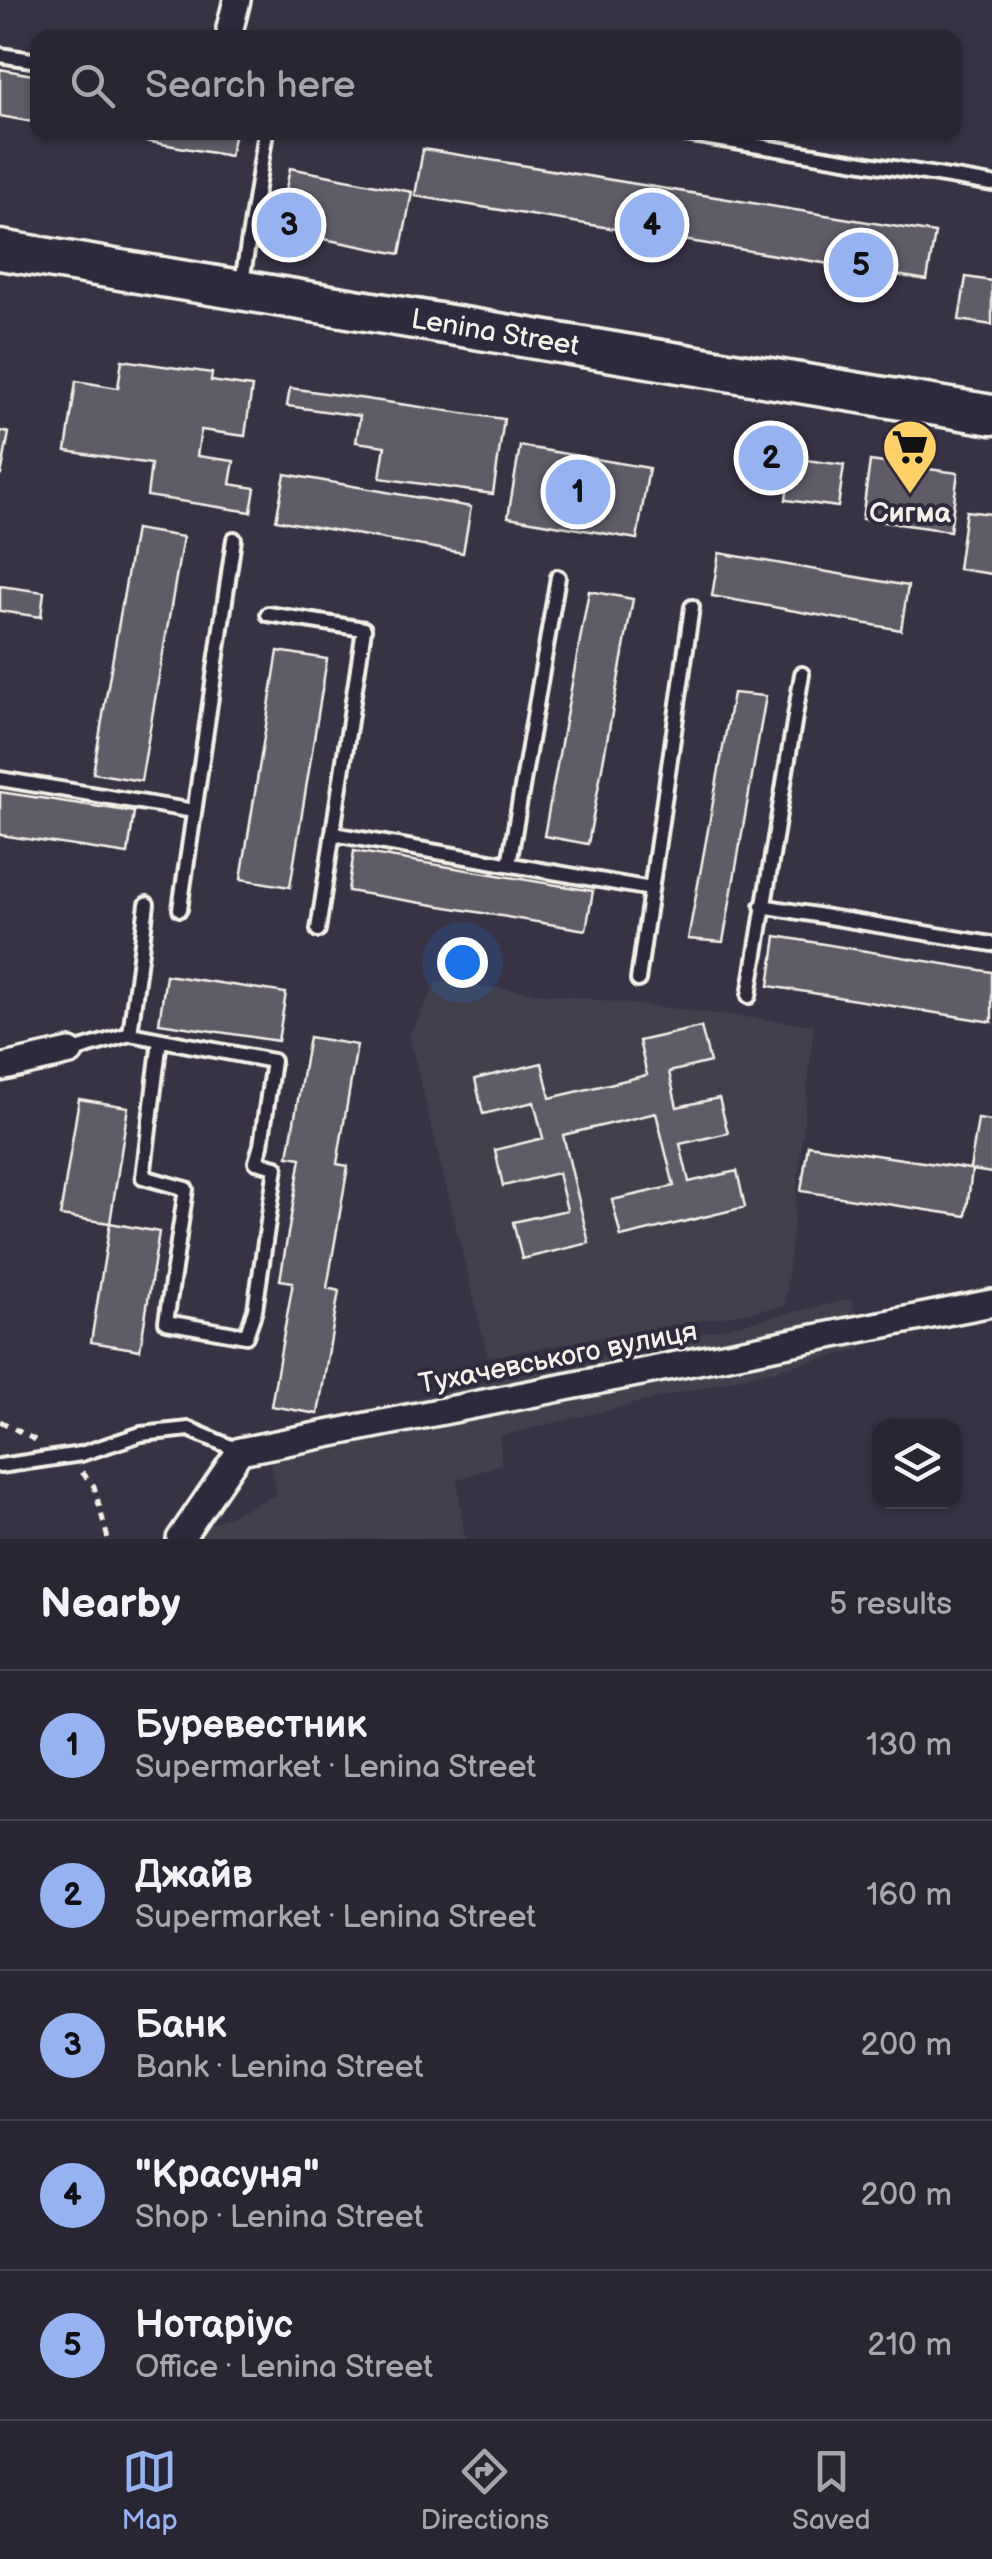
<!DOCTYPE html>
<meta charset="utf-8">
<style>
body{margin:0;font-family:"Balsamiq Sans",sans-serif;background:#35323f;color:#f1f3f6}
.controls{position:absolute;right:30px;bottom:30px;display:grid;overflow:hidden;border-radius:20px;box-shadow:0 2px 8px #0004}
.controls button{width:90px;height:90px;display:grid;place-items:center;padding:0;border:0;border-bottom:2px solid #45434e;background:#292633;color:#f1f3f6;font:50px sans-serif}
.you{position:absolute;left:462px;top:962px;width:35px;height:35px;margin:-25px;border:8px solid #fff;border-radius:50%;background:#1a73e8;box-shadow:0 0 0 15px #1a73e833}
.badge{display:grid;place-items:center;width:65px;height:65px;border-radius:50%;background:#95b2f1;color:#111;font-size:32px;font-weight:700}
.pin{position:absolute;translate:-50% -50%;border:5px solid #fff;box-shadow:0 2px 10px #0006}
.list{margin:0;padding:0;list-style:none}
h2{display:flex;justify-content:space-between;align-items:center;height:130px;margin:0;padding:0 40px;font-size:42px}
h2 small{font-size:32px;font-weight:400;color:#a5a5ac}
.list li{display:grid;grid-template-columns:65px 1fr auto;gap:30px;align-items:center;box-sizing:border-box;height:150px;padding:0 40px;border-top:2px solid #45434e}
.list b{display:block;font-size:38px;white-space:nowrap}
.list p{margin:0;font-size:32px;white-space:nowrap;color:#a5a5ac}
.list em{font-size:32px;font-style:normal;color:#a5a5ac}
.icon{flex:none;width:55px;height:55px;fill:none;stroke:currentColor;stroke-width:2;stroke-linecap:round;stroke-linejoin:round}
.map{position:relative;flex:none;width:992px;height:1539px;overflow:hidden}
.search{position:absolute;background:#292633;box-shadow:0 2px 8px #0004;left:30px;right:30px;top:30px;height:110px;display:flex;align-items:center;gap:25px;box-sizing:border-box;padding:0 35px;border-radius:20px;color:#a5a5ac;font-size:38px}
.sheet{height:880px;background:#292633}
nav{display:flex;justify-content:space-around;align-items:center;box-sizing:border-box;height:140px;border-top:2px solid #45434e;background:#292633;font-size:28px;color:#a5a5ac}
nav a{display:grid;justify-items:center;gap:5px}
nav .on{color:#95b2f1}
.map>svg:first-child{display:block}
.built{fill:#433f4e}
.building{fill:#5f5c67;stroke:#f4f1e8;stroke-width:2.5}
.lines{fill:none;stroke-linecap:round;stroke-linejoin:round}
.lane-casing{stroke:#f4f1e8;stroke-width:20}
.street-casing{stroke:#f4f1e8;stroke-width:32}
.secondary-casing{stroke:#f4f1e8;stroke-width:45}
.path{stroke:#f4f1e8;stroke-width:5;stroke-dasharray:8 8;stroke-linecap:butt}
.lane{stroke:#2f2a3d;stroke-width:12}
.street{stroke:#2f2a3d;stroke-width:25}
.secondary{stroke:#2f2a3d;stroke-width:38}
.labels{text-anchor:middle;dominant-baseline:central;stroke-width:8;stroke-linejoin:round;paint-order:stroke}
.street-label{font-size:28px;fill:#f4f1e8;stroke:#2f2a3d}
.poi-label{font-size:28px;font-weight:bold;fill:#f4f1e8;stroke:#2f2a3d}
</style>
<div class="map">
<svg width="992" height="1539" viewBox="0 0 992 1539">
<rect width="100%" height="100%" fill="#373244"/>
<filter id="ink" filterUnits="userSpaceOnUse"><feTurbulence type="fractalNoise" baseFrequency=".01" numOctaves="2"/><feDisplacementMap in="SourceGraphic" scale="20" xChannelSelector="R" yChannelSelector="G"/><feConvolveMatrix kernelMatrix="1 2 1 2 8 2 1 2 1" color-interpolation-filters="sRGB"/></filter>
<g filter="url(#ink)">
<!-- built -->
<path class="built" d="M437 981 814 1025 785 1306 488 1357 409 1036Z
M851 1299 862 1349 500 1436 501 1464 457 1480 465 1539H199L209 1525 277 1494 264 1432Z"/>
<!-- building -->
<path class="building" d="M0 69 38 76V123L0 116Z
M94 132H235L230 156Z
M423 149 935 233 927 280 415 196Z
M290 168 412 192 400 254 278 230Z
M966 277 992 281V325L959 320Z
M122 360 212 373 211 381 252 387 245 436 201 430 197 456 234 461 230 484 255 488 251 512 147 496 151 464 66 451 76 381 118 388Z
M290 388 504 419 493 494 380 478 385 446 356 442 360 416 287 406Z
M0 431 9 433 1 475H0Z
M520 446 649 468 637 539 508 517Z
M757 446 787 448 785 471 755 468Z
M740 449 754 450 752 463 739 461Z
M791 458 844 465 838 507 786 500Z
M870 461 958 473 950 531 862 519Z
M285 474 471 507 463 553 276 520Z
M966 511 992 514V574L958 569Z
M135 529 183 537 141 781 93 773Z
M719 553 908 586 901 630 712 596Z
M0 586 44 592 41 617 0 611Z
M589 591 633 599 588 844 544 836Z
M278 651 327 659 290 887 241 879Z
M733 693 766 696 723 942 688 939Z
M0 792 134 812 128 854 0 835Z
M354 851 593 891 586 930 348 891Z
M776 936 992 972V1022L769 986Z
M166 975 286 993 278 1041 159 1023Z
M701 1027 710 1062 669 1072 677 1107 719 1098 728 1133 680 1144 689 1182 737 1171 745 1207 621 1237 612 1200 674 1186 656 1113 563 1135 589 1243 522 1259 513 1222 567 1210 558 1173 503 1186 495 1150 543 1138 534 1102 483 1114 475 1079 542 1063 550 1098 647 1075 639 1041Z
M309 1037 357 1045 337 1164 348 1166 327 1288 339 1291 318 1414 271 1406 293 1282 280 1280 301 1158 288 1156Z
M79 1099 128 1107 110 1223 60 1216Z
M978 1119 992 1121V1173L972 1170 966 1216 801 1191 808 1145 970 1169Z
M110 1223 159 1232 140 1350 91 1342Z"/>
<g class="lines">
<!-- lane casing -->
<g class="lane-casing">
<path id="lane" d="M0 55 38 61
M673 132 992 184
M241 288 266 132
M268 614 364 629 318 930
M0 779 194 811
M333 834 651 889
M509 864 558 577
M762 906 992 944
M180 909 234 539
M638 980 692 607
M749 996 802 674
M130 1034 273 1061 261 1145 256 1162 276 1167 255 1310 246 1336 166 1322 186 1189 143 1177 160 1040
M70 1052 130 1034 147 904
M0 1466 81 1454 141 1434 189 1429 240 1451"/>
</g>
<!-- street casing -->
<g class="street-casing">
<path id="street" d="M230 28 237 0
M0 1068 70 1052
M180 1539 240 1451 992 1303"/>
</g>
<!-- secondary casing -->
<g class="secondary-casing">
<g id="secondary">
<path id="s1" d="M0 250 992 415"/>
</g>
</g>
<!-- path -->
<path class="path" d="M0 1421 37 1441
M82 1472 94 1486 108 1539"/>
<!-- lane -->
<use href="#lane" class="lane"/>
<!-- street -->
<use href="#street" class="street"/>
<!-- secondary -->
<use href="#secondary" class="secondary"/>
</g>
</g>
<!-- icons -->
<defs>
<g id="supermarket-pin" transform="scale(2.875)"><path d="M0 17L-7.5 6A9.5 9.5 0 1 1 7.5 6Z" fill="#ffd166" stroke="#2f2a3d"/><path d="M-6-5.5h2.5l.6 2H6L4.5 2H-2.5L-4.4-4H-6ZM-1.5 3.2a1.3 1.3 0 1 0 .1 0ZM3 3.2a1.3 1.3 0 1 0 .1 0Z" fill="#111"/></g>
</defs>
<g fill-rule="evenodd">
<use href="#supermarket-pin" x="910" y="447"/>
</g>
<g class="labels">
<!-- street labels -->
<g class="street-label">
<text stroke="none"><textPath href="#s1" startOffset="502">Lenina Street</textPath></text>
<text transform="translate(558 1358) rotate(-11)">Тухачевського вулиця</text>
</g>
<!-- poi labels -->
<g class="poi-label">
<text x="910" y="513">Сигма</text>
</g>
</g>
</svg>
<div class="controls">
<button><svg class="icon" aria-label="layers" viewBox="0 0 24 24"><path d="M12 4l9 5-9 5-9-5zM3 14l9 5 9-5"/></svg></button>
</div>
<div class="you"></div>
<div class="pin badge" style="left:578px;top:492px">1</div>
<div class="pin badge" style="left:771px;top:458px">2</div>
<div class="pin badge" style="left:289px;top:225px">3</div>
<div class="pin badge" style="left:652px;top:225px">4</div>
<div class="pin badge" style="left:861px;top:265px">5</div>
<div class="search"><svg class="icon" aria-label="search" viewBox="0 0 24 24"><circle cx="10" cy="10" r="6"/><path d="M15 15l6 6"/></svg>Search here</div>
</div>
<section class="sheet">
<h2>Nearby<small>5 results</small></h2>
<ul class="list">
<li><span class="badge">1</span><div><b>Буревестник</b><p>Supermarket · Lenina Street</p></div><em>130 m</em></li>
<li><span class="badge">2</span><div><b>Джайв</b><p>Supermarket · Lenina Street</p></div><em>160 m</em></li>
<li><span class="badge">3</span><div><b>Банк</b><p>Bank · Lenina Street</p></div><em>200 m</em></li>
<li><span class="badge">4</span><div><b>&quot;Красуня&quot;</b><p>Shop · Lenina Street</p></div><em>200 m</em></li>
<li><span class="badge">5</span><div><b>Нотаріус</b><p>Office · Lenina Street</p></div><em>210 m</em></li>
</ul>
</section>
<nav>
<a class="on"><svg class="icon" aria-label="map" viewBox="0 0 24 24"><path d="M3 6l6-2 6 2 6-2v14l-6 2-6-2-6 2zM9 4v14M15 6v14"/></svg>Map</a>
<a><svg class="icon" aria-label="directions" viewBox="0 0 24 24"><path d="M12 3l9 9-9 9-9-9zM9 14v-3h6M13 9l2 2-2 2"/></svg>Directions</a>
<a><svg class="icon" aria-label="saved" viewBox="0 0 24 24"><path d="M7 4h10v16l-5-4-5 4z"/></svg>Saved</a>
</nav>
